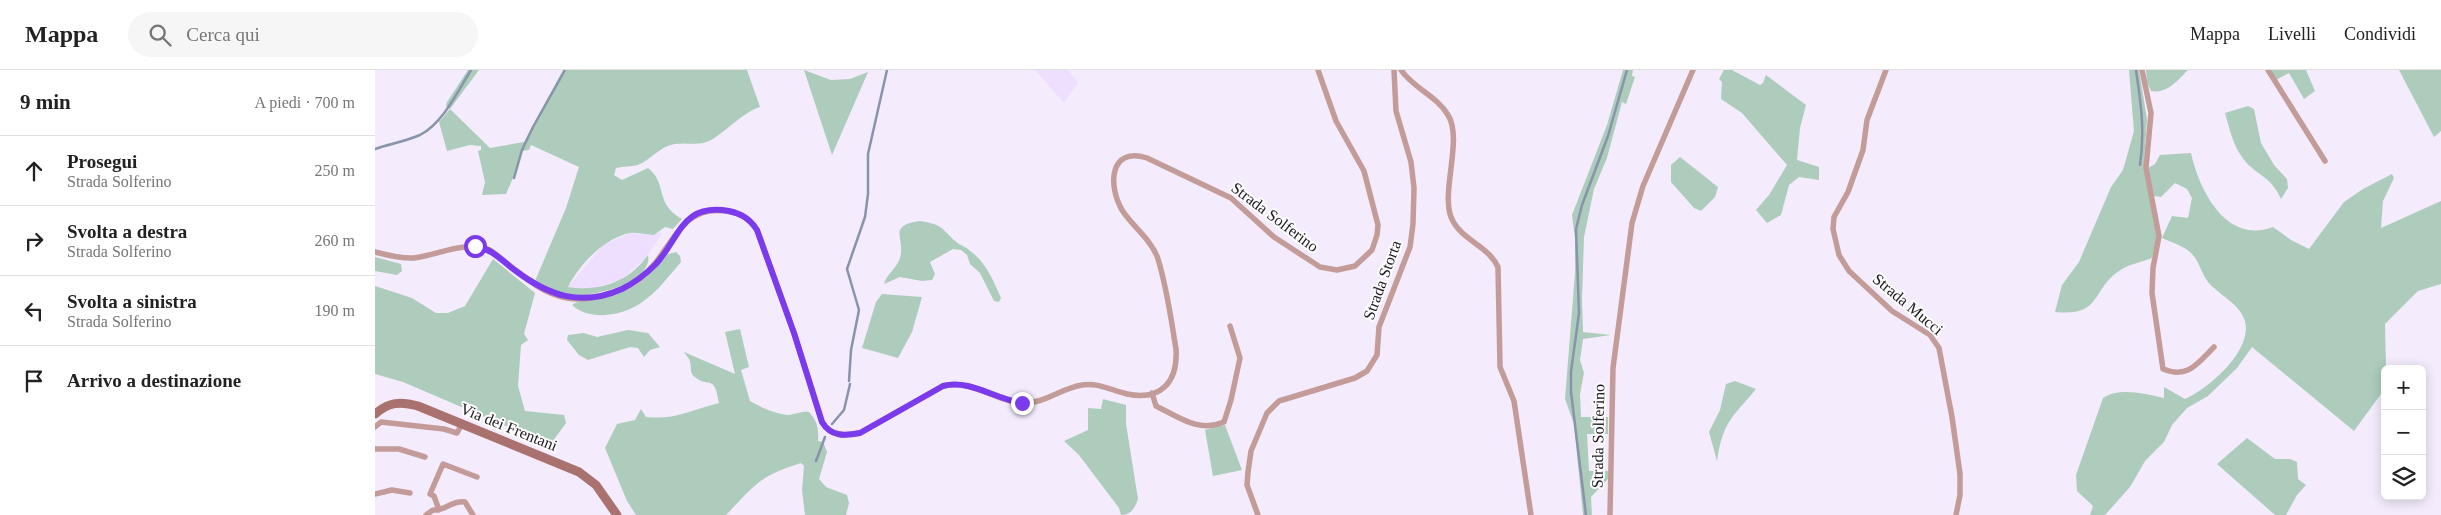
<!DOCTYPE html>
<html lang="it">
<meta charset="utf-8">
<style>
body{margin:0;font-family:Georgia,serif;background:#f6f6f6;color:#222}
.controls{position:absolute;right:15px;bottom:15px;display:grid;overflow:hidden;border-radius:8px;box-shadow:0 2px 12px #0003}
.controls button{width:45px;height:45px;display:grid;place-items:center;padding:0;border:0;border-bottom:1px solid #e0e0e0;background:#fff;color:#222;font:25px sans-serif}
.stop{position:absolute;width:15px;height:15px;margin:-11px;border:4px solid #7c3aed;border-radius:50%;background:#fff}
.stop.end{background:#7c3aed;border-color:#fff;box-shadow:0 1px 5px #0008}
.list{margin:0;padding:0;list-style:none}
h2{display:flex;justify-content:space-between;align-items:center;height:65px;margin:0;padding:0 20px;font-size:21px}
h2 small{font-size:16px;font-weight:400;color:#767676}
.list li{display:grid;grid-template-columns:32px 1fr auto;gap:15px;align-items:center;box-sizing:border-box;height:70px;padding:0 20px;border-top:1px solid #e0e0e0}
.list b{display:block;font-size:19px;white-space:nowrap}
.list p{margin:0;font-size:16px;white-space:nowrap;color:#767676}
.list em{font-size:16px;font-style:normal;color:#767676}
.icon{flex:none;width:28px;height:28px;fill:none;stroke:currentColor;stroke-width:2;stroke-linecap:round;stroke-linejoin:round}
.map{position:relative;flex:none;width:2066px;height:445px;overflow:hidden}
header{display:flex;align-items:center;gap:30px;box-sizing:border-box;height:70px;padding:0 25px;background:#fff;border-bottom:1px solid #e0e0e0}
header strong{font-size:24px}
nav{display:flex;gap:28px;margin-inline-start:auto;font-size:18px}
.search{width:350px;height:45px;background:#f6f6f6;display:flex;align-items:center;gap:12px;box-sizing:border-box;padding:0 18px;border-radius:28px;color:#767676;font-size:19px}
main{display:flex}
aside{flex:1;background:#fff}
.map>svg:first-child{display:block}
.built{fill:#eedeff}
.green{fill:#adccbb}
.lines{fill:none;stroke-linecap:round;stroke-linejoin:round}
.stream{stroke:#8794aa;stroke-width:2.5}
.street{stroke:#c39b98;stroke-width:5.5}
.secondary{stroke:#aa726f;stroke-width:9}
.route{stroke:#7c3aed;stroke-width:6}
.labels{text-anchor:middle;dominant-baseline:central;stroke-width:4;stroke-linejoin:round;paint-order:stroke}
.street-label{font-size:16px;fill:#1d1821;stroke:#fdfdfd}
</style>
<header>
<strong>Mappa</strong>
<div class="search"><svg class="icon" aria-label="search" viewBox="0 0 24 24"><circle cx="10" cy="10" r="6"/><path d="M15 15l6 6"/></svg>Cerca qui</div>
<nav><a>Mappa</a><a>Livelli</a><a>Condividi</a></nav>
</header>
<main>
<aside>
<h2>9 min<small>A piedi · 700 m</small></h2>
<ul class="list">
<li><svg class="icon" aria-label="ahead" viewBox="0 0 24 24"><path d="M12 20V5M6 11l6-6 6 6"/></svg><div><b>Prosegui</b><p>Strada Solferino</p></div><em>250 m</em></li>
<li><svg class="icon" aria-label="right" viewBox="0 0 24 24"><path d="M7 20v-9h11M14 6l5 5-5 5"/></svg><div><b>Svolta a destra</b><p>Strada Solferino</p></div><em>260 m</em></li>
<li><svg class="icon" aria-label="left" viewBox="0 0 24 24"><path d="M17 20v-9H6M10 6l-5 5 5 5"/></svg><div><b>Svolta a sinistra</b><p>Strada Solferino</p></div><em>190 m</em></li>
<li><svg class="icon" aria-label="arrive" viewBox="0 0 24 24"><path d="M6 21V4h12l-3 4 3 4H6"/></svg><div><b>Arrivo a destinazione</b></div></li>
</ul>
</aside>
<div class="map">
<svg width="2066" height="445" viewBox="0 0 2066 445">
<rect width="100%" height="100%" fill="#f4ecfc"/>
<!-- built -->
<path class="built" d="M660 0H693L703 12 689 33Z
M286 162 287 164 269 190 245 210 214 219 193 217 229 174 256 163 279 165Z"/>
<!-- green -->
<path class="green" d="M93 0H104L75 39 115 78 149 72 188 0H372L385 37C368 42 351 62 334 71 324 76 311 72 300 74 285 76 277 89 263 95 257 97 248 96 241 98L239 105 247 110 273 98C293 113 279 134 307 149L298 159 290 157 279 165C271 165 262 162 255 163 229 168 204 195 193 217 224 222 254 212 273 185 279 213 213 229 193 225 182 224 169 217 160 211L191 138 204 97 156 75 154 80 147 81 141 101 131 124 107 125 110 112 103 81 106 80V76L95 75 72 81 64 52 75 39 71 36 72 32Z
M429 0 456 10 475 9 493 2 457 85Z
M1248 0H1258L1257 6 1260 7 1251 34 1247 32 1232 88 1219 119 1209 167 1207 229 1208 262 1236 265 1208 269 1205 290 1209 303 1205 324 1206 347H1233V364H1212L1214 401H1233V409L1216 427 1217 445H1208L1199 354 1190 329 1200 203V169L1197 145 1232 55Z
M1349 0H1357L1385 15 1388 13 1391 5 1431 35 1425 58 1422 90 1444 97V110L1424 107 1414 115 1406 145 1392 153 1381 140 1394 125 1412 95 1367 43 1346 29 1347 12 1344 9Z
M1754 0H1764L1772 49 1769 91 1782 168 1777 188C1767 192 1754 194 1744 201 1716 220 1727 247 1680 242L1687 215 1704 192 1736 117 1748 100 1759 61Z
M1771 0H1813C1802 11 1792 24 1776 21L1772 12Z
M1895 0H1931L1940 21 1929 29 1914 3 1901 10Z
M2024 0H2066V61L2059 67Z
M1873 36 1879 39 1886 73 1899 95 1912 109 1913 118 1906 129C1896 105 1878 104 1867 87 1858 75 1854 57 1850 43Z
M1816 83C1824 120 1851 175 1898 157L1916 170 1934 179 1969 132 1988 119 2017 104 2019 108 2008 131 2006 158 2066 131V214L2043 221 2010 254 2011 295 2006 324 1979 361 1877 277 1862 298 1833 326 1812 338 1797 355 1789 372 1770 391 1755 417 1730 445H1715L1718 436 1702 421 1701 405 1728 328C1745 317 1770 324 1789 328V317L1810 329C1833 319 1878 281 1870 251 1865 234 1843 224 1833 212 1827 204 1824 192 1818 185 1812 177 1796 172 1787 168L1797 146 1813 148 1817 128 1812 119 1800 113 1786 127 1779 126 1773 98 1780 94 1785 85Z
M1305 87 1343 117 1340 127 1326 141 1319 138 1296 112V95Z
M545 151C571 155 566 160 584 174 587 176 591 177 594 180 611 192 618 210 626 228L624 232 619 231 605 203 595 194 592 185 586 180 578 179 555 192 560 204 557 210 547 211 525 207 509 214C511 205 522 198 525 188 531 168 511 156 545 151Z
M301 182 305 186 306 192C284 218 266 243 230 245 219 246 205 243 197 235 205 229 220 229 231 227 257 222 277 204 293 184Z
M0 187 26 194 27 201 22 205 0 201Z
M118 189 160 223 149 264 153 270 146 275 143 316 150 341 189 345 191 353 175 375 28 312 0 304V216L37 228 61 243H73L90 236Z
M507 224 547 227 537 262 523 288 487 278 501 232Z
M365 259 374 297 366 300 375 331C385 337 402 345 414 345 422 344 426 341 434 342 442 351 444 358 443 371L448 372 452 382 444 409 451 417 472 425 474 433 471 445H430L427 420 429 396 426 393C384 406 380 415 351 445H261L252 431 230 378 242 354 260 350 266 339 271 347C301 350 316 340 344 333 339 302 333 319 320 307 314 303 317 298 315 292 315 289 311 285 309 282L360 304 350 262Z
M253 260 273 263 285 277 275 280 269 287 263 278 255 277 213 290 204 285 192 270 193 265 209 263 222 267Z
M1360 311 1381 319C1357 348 1348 351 1342 391L1334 362 1345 340 1351 314Z
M728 329 751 335V354L763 429C760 438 756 445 746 445L744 438 704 385 689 371 713 360V338L726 339Z
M850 355 867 400 838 406 830 360Z
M1872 368 1900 389H1915L1922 392 1923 409 1931 415 1922 425 1911 445H1900L1842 394Z"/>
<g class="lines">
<!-- stream -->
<path class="stream" d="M1761 0C1766 34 1770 60 1765 95
M0 79C14 74 32 71 45 65 68 53 83 21 96 0
M139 108 147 80 158 57 190 0
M474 311 476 280 484 240 472 199 490 147 493 124V84L512 0
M457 354 469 340 475 314
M441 391 450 367
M1211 445 1196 322V302L1204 243 1201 159 1207 135 1233 66 1252 0"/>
<!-- street -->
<path class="street" d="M1026 0C1038 18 1062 26 1073 45 1088 69 1066 121 1076 147 1085 170 1113 175 1123 197L1125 297 1139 331 1156 445
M1511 0 1492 50 1488 80 1473 122 1459 147 1458 159 1464 185 1474 201 1517 241 1555 265 1564 278 1577 347 1585 404V425L1581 445
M1767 0 1776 43 1771 98 1784 166 1778 198 1777 223 1788 299C1813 309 1822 294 1839 277
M1893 0 1950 91
M0 182C12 185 27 189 39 188 65 185 88 170 115 180 139 197 162 223 192 228 214 232 246 222 264 209 297 185 302 134 351 141 365 143 374 148 382 160L419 263 447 352C456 367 470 366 485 363L568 316C596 309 618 330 645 333 668 335 686 318 707 315 722 312 738 321 752 324 786 331 803 312 801 279 796 249 792 218 783 189 777 170 757 156 747 140 733 116 734 76 772 88L856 128 899 167 945 197 962 200 980 196 997 180 1002 165 1003 155 989 101 961 51 943 0
M777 323 781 336C804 347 823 363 849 352L856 330 865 288 855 256
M0 357 6 352 69 359 82 363 87 354
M0 379H24L50 387
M0 424 17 420 35 423
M64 440 59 426 55 424 68 394 102 407
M51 445 58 440C70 441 77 430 90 432L98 445
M883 445 872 415 873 402 876 381 892 343 904 331 980 308 992 301 1002 285 1004 257 1035 177 1038 154 1039 118 1036 92 1021 41 1019 0
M1235 445 1238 298 1257 153 1268 116 1318 0"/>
<!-- secondary -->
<path class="secondary" d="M0 344C14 332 25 331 43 336L204 402 221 415 242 445"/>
</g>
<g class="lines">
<!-- route -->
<path class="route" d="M100 176C118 179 127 191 141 201 174 226 207 237 247 219 259 213 271 204 281 194 306 166 307 133 354 141 367 144 375 149 382 160L419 263 447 352C456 367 470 366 485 363L568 316C595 309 620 329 647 333"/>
</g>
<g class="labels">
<!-- street labels -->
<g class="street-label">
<text transform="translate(900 147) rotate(37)">Strada Solferino</text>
<text transform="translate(1007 210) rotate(-70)">Strada Storta</text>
<text transform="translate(1533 234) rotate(40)">Strada Mucci</text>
<text transform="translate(134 357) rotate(22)">Via dei Frentani</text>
<text transform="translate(1223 366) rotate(-89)">Strada Solferino</text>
</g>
</g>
</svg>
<div class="controls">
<button>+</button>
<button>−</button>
<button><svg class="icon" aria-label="layers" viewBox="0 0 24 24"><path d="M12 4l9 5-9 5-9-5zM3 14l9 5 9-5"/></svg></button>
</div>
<div class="stop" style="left:100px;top:176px"></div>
<div class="stop end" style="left:647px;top:333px"></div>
</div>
</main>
